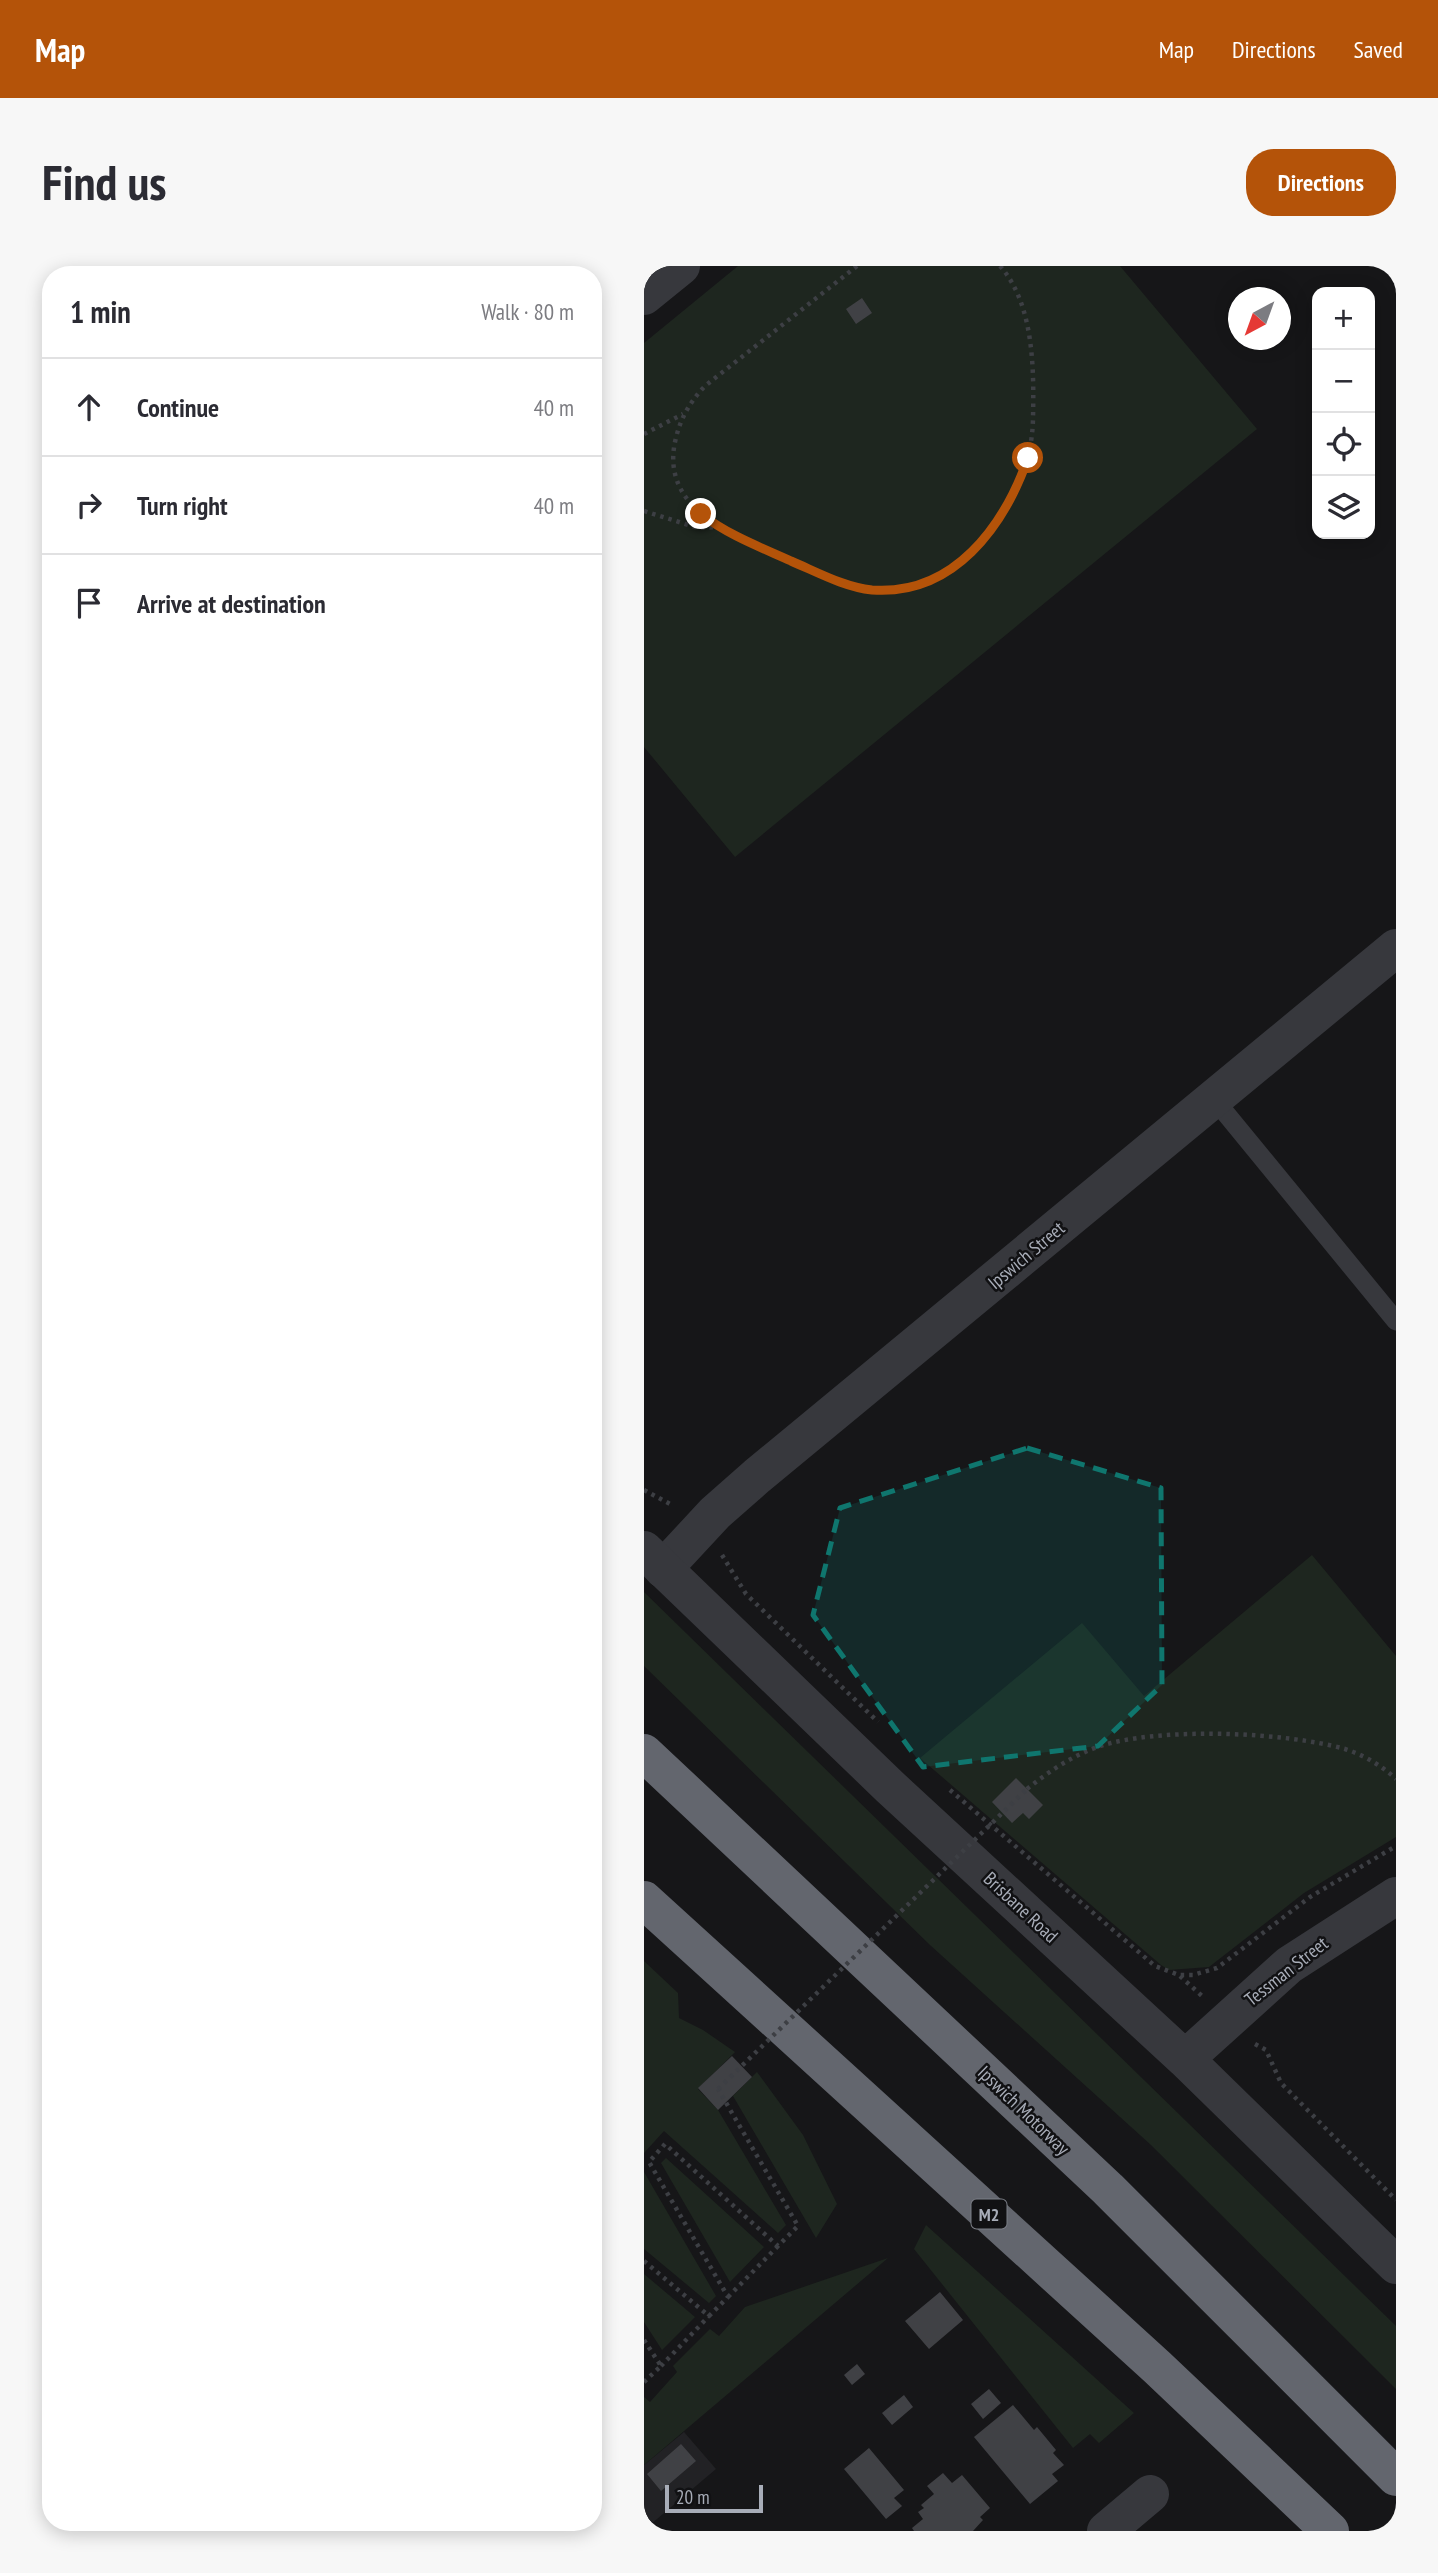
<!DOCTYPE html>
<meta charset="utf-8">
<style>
body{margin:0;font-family:"PT Sans Narrow",sans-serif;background:#f7f7f7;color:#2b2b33}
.controls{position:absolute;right:21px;top:21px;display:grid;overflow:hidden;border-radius:14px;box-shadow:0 4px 18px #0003}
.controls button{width:63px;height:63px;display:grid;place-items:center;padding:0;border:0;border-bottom:2px solid #e1e1e2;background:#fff;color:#2b2b33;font:35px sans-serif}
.compass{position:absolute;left:584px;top:21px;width:63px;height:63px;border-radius:50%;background:#fff;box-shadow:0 4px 18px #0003;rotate:221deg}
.scale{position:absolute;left:21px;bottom:18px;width:98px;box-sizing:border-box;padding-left:7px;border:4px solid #a8adb8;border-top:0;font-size:19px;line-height:24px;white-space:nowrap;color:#a8adb8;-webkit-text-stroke:5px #111113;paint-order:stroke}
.stop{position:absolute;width:21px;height:21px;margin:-16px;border:5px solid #b45309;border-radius:50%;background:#fff}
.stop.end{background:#b45309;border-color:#fff;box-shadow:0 2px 7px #0008}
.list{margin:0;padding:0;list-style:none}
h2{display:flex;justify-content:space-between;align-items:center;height:91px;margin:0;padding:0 28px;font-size:30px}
h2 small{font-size:23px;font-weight:400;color:#7c7c81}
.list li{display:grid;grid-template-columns:46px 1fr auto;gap:21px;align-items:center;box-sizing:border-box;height:98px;padding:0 28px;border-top:2px solid #e1e1e2}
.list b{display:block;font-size:26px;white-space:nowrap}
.list em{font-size:23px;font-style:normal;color:#7c7c81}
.icon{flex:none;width:38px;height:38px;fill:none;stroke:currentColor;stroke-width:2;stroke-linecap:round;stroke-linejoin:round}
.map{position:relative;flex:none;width:752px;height:2265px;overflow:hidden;border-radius:28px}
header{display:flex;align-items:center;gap:42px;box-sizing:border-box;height:98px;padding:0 35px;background:#b45309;color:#fff}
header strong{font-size:33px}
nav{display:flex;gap:38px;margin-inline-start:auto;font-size:24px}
.intro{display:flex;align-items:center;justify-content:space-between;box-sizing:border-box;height:168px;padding:0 42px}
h1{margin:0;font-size:49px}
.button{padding:18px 32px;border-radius:28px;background:#b45309;color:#fff;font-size:24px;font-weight:700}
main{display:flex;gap:42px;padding:0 42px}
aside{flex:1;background:#fff;border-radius:28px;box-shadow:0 4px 18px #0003}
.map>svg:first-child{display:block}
.built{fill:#222225}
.green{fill:#1e261f}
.building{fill:#404145}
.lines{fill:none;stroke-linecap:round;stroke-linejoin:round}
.path{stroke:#3d3f44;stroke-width:4.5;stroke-dasharray:3.5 5;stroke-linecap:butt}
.service{stroke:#37383d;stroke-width:19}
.minor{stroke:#37383d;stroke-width:38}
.tertiary{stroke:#37383d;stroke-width:38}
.motorway{stroke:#63666e;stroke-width:38}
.path-bridge{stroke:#3d3f44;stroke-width:4.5;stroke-dasharray:3.5 5;stroke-linecap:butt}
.route{stroke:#b45309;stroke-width:9}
.marked{fill:#0f766e;fill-opacity:0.2;stroke:#0f766e;stroke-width:5;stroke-dasharray:14 9;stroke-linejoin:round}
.labels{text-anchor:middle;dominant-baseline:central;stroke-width:5;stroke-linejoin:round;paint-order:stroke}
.shield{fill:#111113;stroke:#7b7e86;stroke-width:2}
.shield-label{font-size:18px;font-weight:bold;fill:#a8adb8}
.street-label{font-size:19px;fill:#a8adb8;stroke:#111113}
</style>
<header>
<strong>Map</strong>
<nav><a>Map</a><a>Directions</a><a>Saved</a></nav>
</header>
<div class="intro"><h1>Find us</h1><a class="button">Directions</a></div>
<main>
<aside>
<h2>1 min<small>Walk · 80 m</small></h2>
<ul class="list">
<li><svg class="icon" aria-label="ahead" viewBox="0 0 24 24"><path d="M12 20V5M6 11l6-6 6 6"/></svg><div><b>Continue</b></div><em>40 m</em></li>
<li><svg class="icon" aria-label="right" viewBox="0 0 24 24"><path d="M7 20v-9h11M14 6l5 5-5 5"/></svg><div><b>Turn right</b></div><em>40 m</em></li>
<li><svg class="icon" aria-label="arrive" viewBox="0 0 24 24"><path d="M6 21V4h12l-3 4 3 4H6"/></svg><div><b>Arrive at destination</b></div></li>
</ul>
</aside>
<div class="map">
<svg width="752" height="2265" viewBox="0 0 752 2265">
<rect width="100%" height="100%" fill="#161618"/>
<!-- built -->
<path class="built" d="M40 2166 72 2203 0 2264V2199Z"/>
<!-- green -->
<path class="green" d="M94 0H476L613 163 91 591 0 481V77Z
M668 1289 752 1390V1571L660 1627 565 1701 525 1704 517 1699 276 1492 438 1357 500 1430Z
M0 1326 752 2060V2123L507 1879 286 1679 0 1400Z
M0 1695 34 1727 35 1752 59 1764 91 1786 54 1823 74 1844 142 1959 134 1967 20 1865 0 1887Z
M113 1806 159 1869 193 1938 172 1972 89 1830Z
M22 1892 120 1981 86 2016 17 1897Z
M0 1906 72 2030 65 2037 0 1983Z
M282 1959 490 2147 455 2177 446 2168 429 2182 270 1983Z
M244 1992 0 2199V2131L6 2136 33 2106 29 2100 66 2063 75 2070 101 2041Z
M0 2008 51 2051 18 2084 0 2056Z"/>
<!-- building -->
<path class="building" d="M218 32 228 47 212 58 202 43Z
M372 1512 399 1539 385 1553 379 1547 368 1557 348 1536Z
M88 1790 108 1811 74 1844 54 1822Z
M296 2026 319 2054 285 2083 261 2055Z
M213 2098 221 2108 208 2119 200 2109Z
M345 2123 357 2137 339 2153 327 2138Z
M260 2129 269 2141 248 2159 238 2147Z
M369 2139 390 2164 393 2161 412 2184 409 2187 420 2199 408 2208 414 2215 386 2238 330 2171Z
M37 2178 52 2195 17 2225 3 2208Z
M225 2182 260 2224 250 2232 258 2240 242 2253 200 2203Z
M299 2207 308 2217 318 2209 346 2242 336 2251 339 2254 329 2265H270L268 2262 279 2253 274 2246 280 2242 277 2239 290 2228 283 2220Z"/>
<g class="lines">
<!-- path -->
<path class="path" d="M213 0 61 120C45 137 36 153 31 176 16 247 98 273 149 295 181 309 215 329 250 324 330 312 388 230 389 152 390 103 390 38 356 0
M0 168 39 148
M0 245 54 262 73 261
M0 1224 28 1239
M78 1289 102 1328 234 1456
M383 1523C408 1503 435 1485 467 1477 528 1462 640 1466 701 1483 720 1489 738 1500 752 1513
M306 1524 511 1700 535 1709H549L573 1702 666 1631 752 1580
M536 1710 558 1730
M611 1778 622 1784 637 1817 752 1934
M0 1995 65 2050 84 2031 5 1896 21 1878 134 1980 154 1960 74 1823
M84 2031 134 1980
M0 2074 17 2100 0 2116
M17 2100 65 2050"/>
<!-- service -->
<path class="service" d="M570 833 752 1055"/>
<!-- minor -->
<path class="minor" d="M0 30 37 0
M19 1303 71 1247 113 1210 752 682
M462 2265 506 2228"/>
<!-- tertiary -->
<path class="tertiary" d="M0 1284 246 1521 541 1793 752 1999
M541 1793 645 1699 752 1630"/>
<!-- motorway -->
<path class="motorway" d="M0 1487 464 1923 752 2211
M0 1634 513 2101 686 2265"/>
<!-- path-bridge -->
<path class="path-bridge" d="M74 1823 383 1523"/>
</g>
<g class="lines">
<!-- route -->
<path class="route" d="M57 248C84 269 116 281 147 295 173 306 200 321 228 324 310 330 360 260 384 192"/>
</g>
<!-- marked area -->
<path class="marked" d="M383 1182 517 1222 518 1419 454 1480 279 1501 169 1349 196 1242Z"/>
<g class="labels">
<!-- shield labels -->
<rect class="shield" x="327.5" y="1933.5" width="35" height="29" rx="5"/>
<g class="shield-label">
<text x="345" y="1948">M2</text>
</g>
<!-- street labels -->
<g class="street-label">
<text transform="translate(382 989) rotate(-40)">Ipswich Street</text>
<text transform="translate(377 1641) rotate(43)">Brisbane Road</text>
<text transform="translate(642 1705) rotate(-38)">Tessman Street</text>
<text transform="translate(380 1844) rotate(44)">Ipswich Motorway</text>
</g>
</g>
</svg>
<div class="controls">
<button>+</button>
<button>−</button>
<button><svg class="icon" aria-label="locate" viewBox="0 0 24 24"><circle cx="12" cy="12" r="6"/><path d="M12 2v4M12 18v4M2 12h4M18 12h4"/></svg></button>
<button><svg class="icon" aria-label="layers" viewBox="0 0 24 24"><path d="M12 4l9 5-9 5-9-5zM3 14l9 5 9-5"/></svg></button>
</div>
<svg class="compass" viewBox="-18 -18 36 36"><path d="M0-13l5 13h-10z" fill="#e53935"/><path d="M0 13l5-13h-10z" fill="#7c7c81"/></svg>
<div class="scale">20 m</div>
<div class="stop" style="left:384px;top:192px"></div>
<div class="stop end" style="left:57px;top:248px"></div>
</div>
</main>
